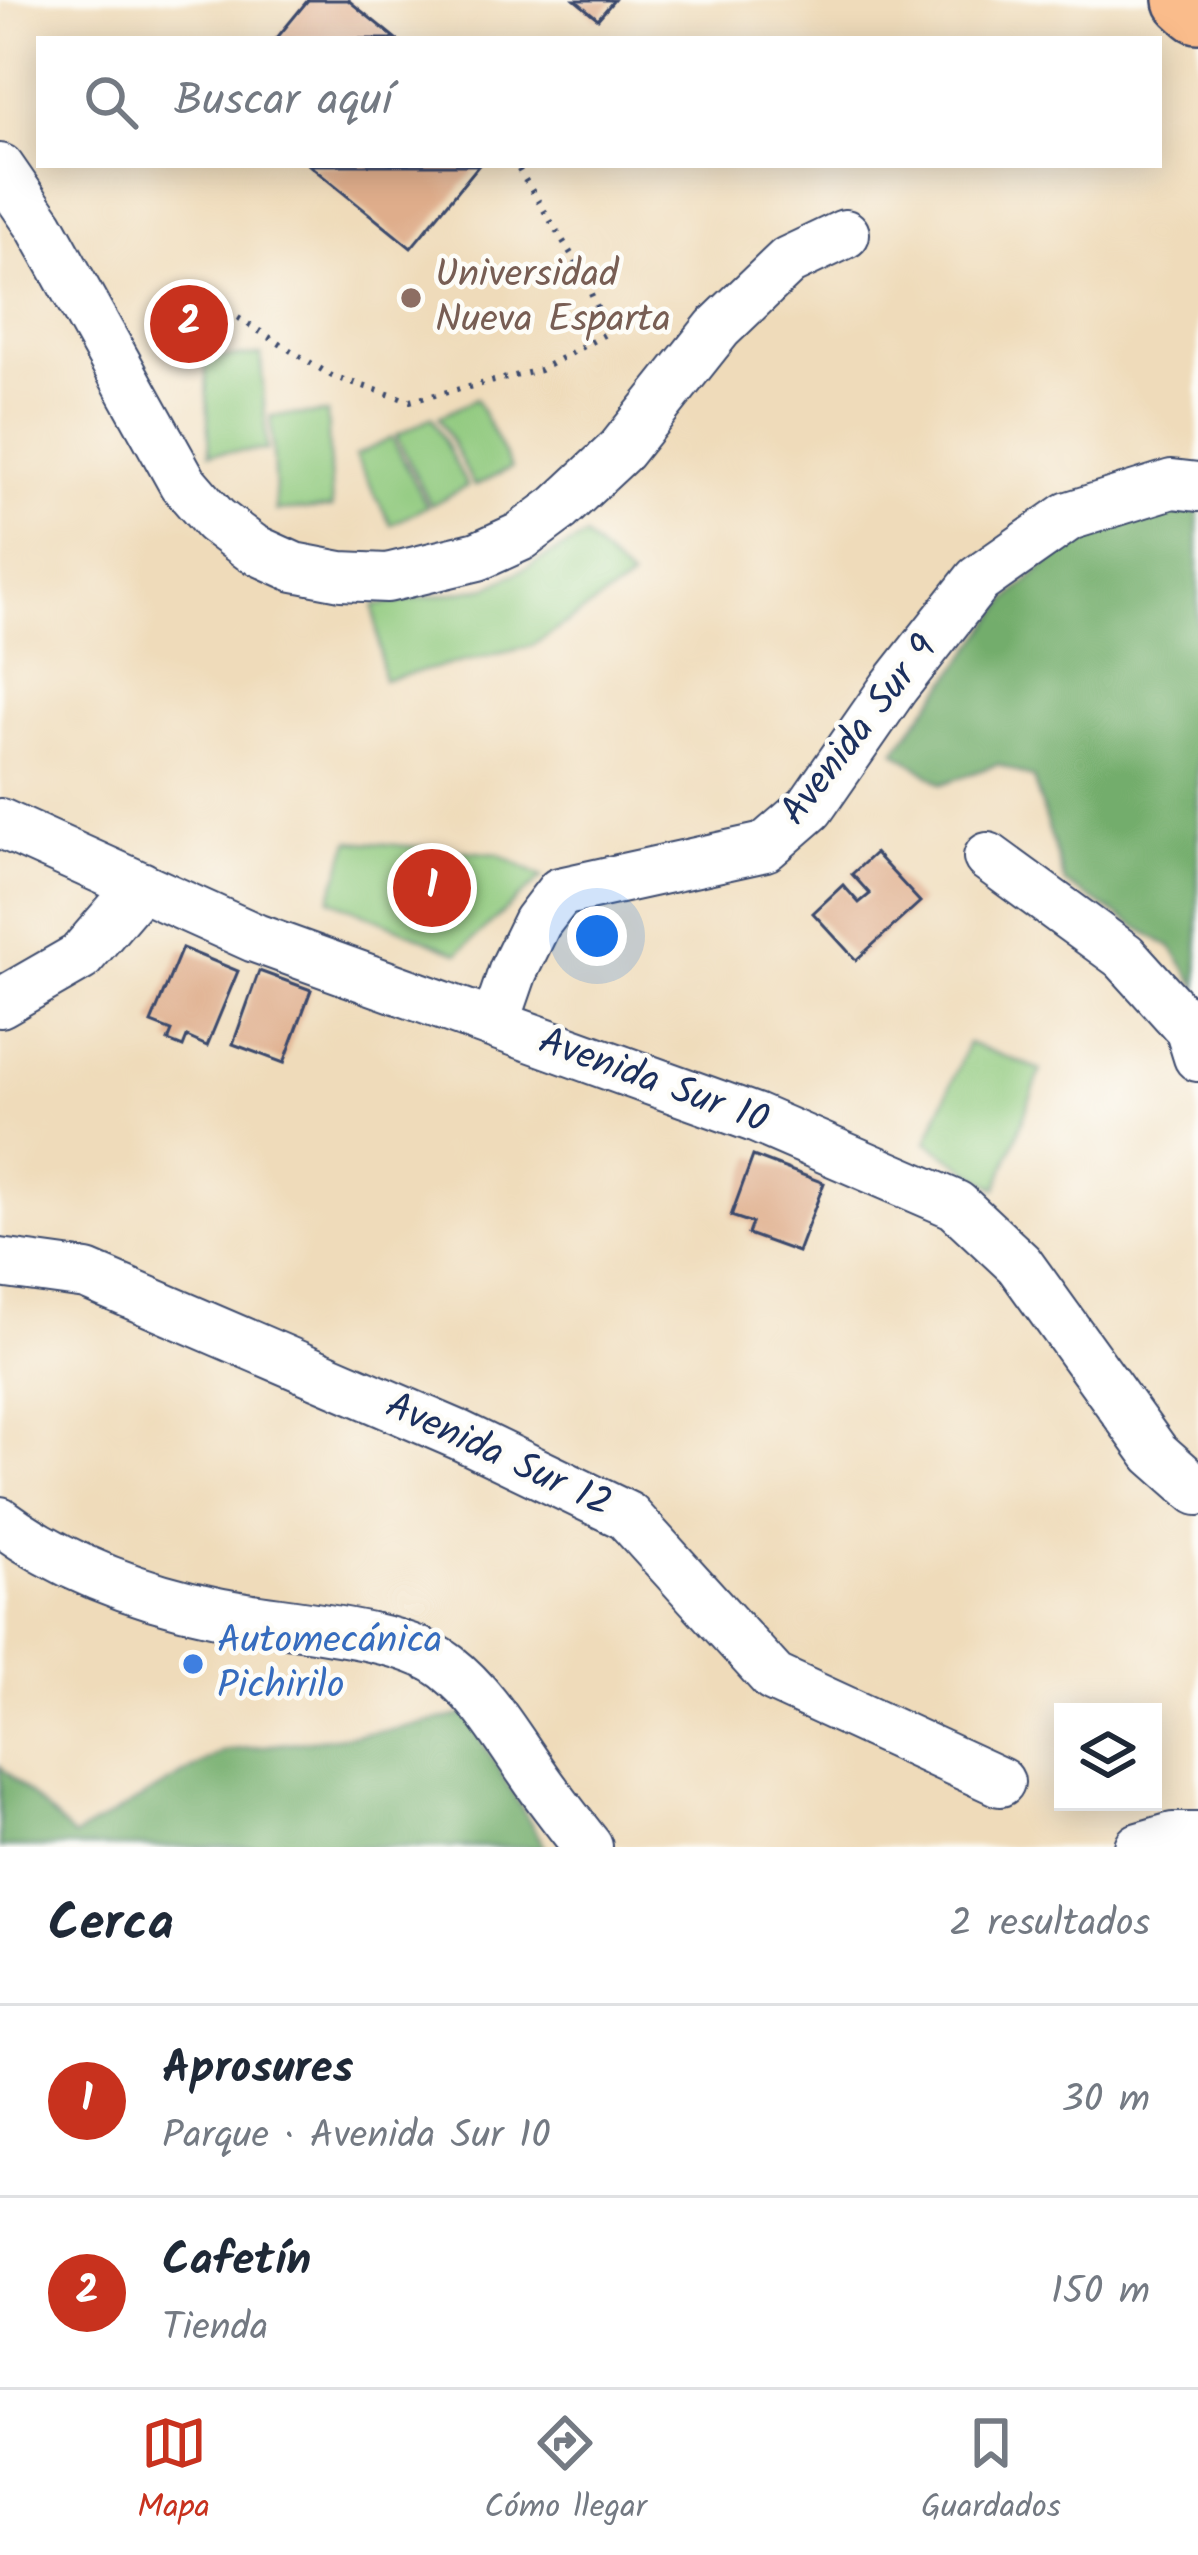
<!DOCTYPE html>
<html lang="es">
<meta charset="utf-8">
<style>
body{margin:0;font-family:Kalam,sans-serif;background:#f6f6f7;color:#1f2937}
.controls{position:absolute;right:36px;bottom:36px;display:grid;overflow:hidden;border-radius:0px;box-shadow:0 6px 30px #0003}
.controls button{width:108px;height:108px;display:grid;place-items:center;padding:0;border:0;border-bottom:3px solid #e0e1e3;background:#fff;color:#1f2937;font:60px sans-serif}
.you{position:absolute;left:597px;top:936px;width:42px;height:42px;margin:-30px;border:9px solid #fff;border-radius:50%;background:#1a73e8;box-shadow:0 0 0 18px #1a73e833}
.badge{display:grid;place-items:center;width:78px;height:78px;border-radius:50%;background:#c8321e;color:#fff;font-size:39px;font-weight:700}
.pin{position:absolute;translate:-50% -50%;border:6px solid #fff;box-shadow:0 3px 12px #0006}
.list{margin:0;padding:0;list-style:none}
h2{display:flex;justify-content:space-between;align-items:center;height:156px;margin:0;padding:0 48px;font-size:51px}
h2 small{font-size:39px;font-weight:400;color:#747a83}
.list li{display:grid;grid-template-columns:78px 1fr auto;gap:36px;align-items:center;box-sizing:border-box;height:192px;padding:0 48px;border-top:3px solid #e0e1e3}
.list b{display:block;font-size:45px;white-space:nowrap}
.list p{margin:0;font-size:39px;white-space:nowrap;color:#747a83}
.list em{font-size:39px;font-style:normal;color:#747a83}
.icon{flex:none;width:66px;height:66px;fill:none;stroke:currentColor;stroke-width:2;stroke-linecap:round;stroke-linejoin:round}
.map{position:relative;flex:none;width:1198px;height:1847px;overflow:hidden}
.search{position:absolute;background:#fff;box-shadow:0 6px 30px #0003;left:36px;right:36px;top:36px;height:132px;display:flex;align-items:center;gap:30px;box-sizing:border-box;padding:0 42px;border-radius:0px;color:#747a83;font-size:45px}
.sheet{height:540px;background:#fff}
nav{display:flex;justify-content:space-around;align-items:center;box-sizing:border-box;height:168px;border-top:3px solid #e0e1e3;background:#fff;font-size:33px;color:#747a83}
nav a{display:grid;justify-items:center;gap:6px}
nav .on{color:#c8321e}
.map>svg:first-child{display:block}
.green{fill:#8fc97d;stroke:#557c6e;stroke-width:3}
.forest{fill:#73ad6c;stroke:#476e65;stroke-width:3}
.building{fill:#dfad8b}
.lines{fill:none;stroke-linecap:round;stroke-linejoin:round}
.minor-casing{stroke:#3b496c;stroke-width:52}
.major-casing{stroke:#3b496c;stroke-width:68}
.path{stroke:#3b496c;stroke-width:6;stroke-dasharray:3 9;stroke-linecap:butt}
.minor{stroke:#fff;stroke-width:48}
.major{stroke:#fabc8b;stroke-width:63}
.education-dot{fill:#8d6e63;stroke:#fdfcf7;stroke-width:4.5}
.shop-dot{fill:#3f7fe0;stroke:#fdfcf7;stroke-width:4.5}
.labels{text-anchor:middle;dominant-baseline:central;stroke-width:9;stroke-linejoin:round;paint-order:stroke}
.education-label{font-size:39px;fill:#785e54;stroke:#fdfcf7;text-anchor:start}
.street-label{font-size:39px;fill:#1b2f5e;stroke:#fdfcf7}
.shop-label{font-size:39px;fill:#366cbe;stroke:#fdfcf7;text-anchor:start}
</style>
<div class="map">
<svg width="1198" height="1847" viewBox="0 0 1198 1847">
<rect width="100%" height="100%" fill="#fdfcf7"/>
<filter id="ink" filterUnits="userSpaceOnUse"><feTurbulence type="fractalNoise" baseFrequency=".00833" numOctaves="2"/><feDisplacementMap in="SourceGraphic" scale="24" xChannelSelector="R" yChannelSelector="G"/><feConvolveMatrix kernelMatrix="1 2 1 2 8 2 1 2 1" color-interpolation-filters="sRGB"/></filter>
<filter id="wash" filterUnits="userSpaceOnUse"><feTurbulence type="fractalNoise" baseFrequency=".004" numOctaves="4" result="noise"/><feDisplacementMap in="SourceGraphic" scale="48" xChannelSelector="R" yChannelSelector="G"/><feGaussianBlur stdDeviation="2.7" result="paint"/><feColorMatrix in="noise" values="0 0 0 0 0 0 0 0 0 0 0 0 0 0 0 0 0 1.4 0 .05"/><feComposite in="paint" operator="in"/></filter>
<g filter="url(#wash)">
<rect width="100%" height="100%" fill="#efdbba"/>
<!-- green -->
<path class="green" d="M261 355 267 450 210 453 205 358Z
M476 399 511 468 474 486 439 417Z
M327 413 332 508 276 511 271 416Z
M432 417 467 486 431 505 396 436Z
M392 438 427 506 391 525 355 456Z
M585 537 631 580 532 646 383 680 374 606 489 587Z
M350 841 498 854 542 877 458 953 330 899Z
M968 1043 1041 1070 997 1189 927 1142Z"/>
<!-- forest -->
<path class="forest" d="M1159 509H1198V987L1172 948 1065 883 1033 778 998 764 942 784 895 751 1009 599 1079 534Z
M466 1714 545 1847H0V1766L74 1837 224 1751 391 1730Z"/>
<g id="blocks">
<!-- building -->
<path class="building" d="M308 0H348L396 39H276Z
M575 0H614L598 19Z
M309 165H479L411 248Z
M875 853 920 902 856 960 813 913 843 885 859 903 870 894 852 874Z
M182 948 238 971 207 1046 187 1037 183 1047 168 1041 172 1031 151 1023Z
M259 971 311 990 284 1063 233 1044Z
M753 1156 824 1183 798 1252 748 1234 752 1223 731 1216Z"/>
</g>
</g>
<g filter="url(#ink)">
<use href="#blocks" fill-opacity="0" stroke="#3b496c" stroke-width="3"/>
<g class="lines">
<!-- minor casing -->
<g class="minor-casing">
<path id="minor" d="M0 168 40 226 183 483 215 520 252 548 294 567 341 576 387 578 478 556 520 537 559 508 621 450 718 328 788 261 845 234
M0 823 255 938 755 1118 956 1205 1019 1264 1155 1453 1198 1491
M988 857 1124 956 1189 1028 1198 1057
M0 1003 80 957 141 886
M495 1023 513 971 537 922 560 892 765 847 810 808 894 687 978 580 1069 516 1172 484 1198 487
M0 1263 87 1275 459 1435 627 1516 774 1678 1000 1782
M0 1521C64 1568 140 1596 217 1612 278 1625 400 1630 447 1667 483 1695 507 1737 533 1774 550 1799 569 1823 588 1847
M1139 1847 1173 1837H1198"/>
</g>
<!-- major casing -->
<g class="major-casing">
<path id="major" d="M1186 0 1198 11"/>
</g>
<!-- path -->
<path class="path" d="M238 318 332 376 410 401 540 370 609 332 576 262 516 165"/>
<!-- minor -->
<use href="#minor" class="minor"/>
<!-- major -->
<use href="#major" class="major"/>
</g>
</g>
<!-- markers -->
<circle class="education-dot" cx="411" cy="298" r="12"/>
<circle class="shop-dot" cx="193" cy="1664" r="12"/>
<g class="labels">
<!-- education labels -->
<g class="education-label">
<text x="435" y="276">Universidad<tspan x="435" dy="45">Nueva Esparta</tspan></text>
</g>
<!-- street labels -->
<g class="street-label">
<text transform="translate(860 731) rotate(-52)">Avenida Sur 9</text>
<text transform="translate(653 1082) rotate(20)">Avenida Sur 10</text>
<text transform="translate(498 1456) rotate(25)">Avenida Sur 12</text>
</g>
<!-- shop labels -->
<g class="shop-label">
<text x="217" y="1642">Automecánica<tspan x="217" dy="45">Pichirilo</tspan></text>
</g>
</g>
</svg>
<div class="controls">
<button><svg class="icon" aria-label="layers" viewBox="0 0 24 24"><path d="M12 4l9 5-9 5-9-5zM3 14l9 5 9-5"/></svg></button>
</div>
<div class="you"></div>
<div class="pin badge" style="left:432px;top:888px">1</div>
<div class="pin badge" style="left:189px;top:324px">2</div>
<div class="search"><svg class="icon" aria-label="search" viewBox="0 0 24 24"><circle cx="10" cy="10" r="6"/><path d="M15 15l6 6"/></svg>Buscar aquí</div>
</div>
<section class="sheet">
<h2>Cerca<small>2 resultados</small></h2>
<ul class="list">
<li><span class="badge">1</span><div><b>Aprosures</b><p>Parque · Avenida Sur 10</p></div><em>30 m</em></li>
<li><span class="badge">2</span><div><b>Cafetín</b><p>Tienda</p></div><em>150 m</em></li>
</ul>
</section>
<nav>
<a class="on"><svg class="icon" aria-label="map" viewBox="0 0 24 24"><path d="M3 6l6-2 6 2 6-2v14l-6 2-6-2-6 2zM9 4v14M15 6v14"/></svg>Mapa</a>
<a><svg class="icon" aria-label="directions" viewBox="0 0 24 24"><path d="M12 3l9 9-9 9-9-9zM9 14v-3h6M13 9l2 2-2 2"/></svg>Cómo llegar</a>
<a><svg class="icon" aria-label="saved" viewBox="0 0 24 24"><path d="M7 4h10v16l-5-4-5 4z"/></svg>Guardados</a>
</nav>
